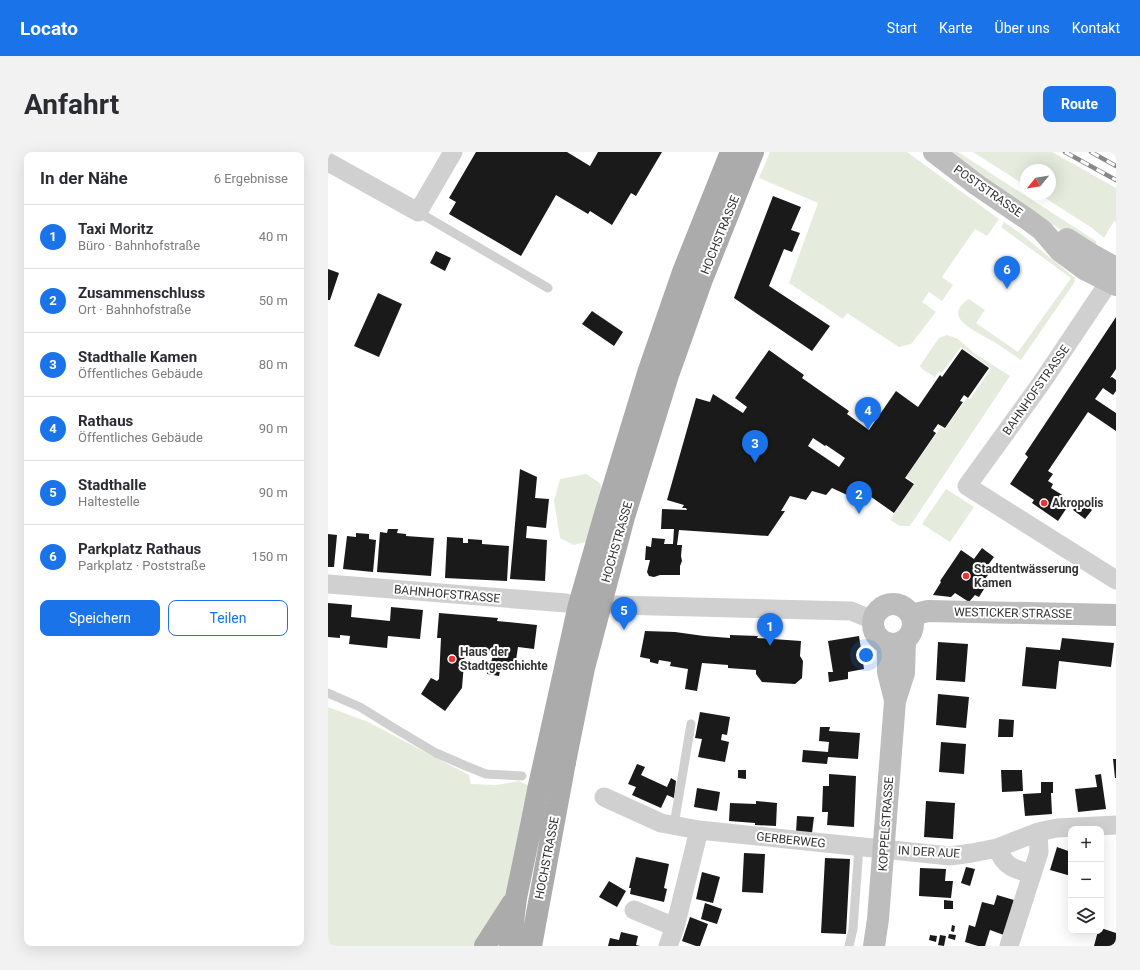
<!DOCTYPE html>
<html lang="de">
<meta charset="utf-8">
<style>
body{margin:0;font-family:Roboto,sans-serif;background:#f2f2f3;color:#2b2b33}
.controls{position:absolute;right:12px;bottom:12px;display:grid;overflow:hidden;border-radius:8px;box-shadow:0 4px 16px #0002}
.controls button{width:36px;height:36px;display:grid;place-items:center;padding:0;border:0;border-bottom:1px solid #e1e1e2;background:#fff;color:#2b2b33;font:20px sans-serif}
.compass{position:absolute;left:692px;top:12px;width:36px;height:36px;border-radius:50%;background:#fff;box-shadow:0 4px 16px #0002;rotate:240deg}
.you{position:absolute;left:538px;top:503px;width:14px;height:14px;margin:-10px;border:3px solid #fff;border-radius:50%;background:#1a73e8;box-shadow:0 0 0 6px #1a73e833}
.badge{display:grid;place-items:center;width:26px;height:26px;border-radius:50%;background:#1a73e8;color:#fff;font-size:13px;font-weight:700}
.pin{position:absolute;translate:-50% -33px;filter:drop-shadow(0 1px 2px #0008)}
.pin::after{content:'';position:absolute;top:21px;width:14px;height:12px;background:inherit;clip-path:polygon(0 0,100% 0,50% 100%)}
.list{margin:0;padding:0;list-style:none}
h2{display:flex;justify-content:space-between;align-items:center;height:52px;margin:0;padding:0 16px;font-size:17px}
h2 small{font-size:13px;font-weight:400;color:#7c7c81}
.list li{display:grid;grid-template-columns:26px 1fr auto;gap:12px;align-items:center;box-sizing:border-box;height:64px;padding:0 16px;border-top:1px solid #e1e1e2}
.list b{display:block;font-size:15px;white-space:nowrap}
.list p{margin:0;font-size:13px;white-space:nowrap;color:#7c7c81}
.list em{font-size:13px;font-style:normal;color:#7c7c81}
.actions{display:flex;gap:8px;padding:12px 16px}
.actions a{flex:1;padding:9px 0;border:1px solid #1a73e8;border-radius:8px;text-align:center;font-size:14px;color:#1a73e8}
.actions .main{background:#1a73e8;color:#fff}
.icon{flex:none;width:22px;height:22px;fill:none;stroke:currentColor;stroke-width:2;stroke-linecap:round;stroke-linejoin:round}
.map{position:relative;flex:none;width:788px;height:794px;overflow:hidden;border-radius:8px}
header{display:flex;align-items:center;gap:24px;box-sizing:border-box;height:56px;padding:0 20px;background:#1a73e8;color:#fff}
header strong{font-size:19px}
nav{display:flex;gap:22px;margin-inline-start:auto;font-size:14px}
.intro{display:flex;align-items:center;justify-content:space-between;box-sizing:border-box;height:96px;padding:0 24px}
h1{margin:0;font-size:28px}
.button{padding:10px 18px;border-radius:8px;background:#1a73e8;color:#fff;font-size:14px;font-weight:700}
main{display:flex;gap:24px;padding:0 24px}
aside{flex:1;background:#fff;border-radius:8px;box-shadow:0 4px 16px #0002}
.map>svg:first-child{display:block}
.green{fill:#e5ecde}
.building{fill:#1a1a1a;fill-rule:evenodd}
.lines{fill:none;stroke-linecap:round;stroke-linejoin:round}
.lane{stroke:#d0d0d0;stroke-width:9}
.street{stroke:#d0d0d0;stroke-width:19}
.secondary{stroke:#bdbdbd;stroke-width:22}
.primary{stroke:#ababab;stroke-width:22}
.rail-casing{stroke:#888;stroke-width:4.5}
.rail{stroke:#fff;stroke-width:3;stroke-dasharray:9;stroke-linecap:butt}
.primary-bridge{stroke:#ababab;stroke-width:22}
.poi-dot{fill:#ec3333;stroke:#fff;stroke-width:1.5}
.labels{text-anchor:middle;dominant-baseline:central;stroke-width:4;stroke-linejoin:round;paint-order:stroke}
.street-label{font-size:12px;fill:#333;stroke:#fff}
.poi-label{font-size:12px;font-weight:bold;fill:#333;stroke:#fff;text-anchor:start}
</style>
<header>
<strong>Locato</strong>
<nav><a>Start</a><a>Karte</a><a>Über uns</a><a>Kontakt</a></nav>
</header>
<div class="intro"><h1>Anfahrt</h1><a class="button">Route</a></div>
<main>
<aside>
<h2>In der Nähe<small>6 Ergebnisse</small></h2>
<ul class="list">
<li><span class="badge">1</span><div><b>Taxi Moritz</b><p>Büro · Bahnhofstraße</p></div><em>40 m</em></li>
<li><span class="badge">2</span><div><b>Zusammenschluss</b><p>Ort · Bahnhofstraße</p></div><em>50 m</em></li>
<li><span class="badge">3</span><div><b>Stadthalle Kamen</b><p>Öffentliches Gebäude</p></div><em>80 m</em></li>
<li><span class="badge">4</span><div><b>Rathaus</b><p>Öffentliches Gebäude</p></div><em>90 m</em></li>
<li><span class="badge">5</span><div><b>Stadthalle</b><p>Haltestelle</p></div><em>90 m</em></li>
<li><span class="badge">6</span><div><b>Parkplatz Rathaus</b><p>Parkplatz · Poststraße</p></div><em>150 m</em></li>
</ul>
<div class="actions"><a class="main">Speichern</a><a>Teilen</a></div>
</aside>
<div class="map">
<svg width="788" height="794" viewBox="0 0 788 794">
<rect width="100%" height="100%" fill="#fff"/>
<!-- green -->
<path class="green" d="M442 0H579L671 67 659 84 647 77 614 125 625 133 614 149 601 140 594 150 608 160 583 192 571 195 519 161 515 167 461 131 490 51 431 26Z
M617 0H630L768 89V92L764 98 653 26Z
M645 0H724L788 36V70L786 69 776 86 764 76 711 42H722V18H698V34Z
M676 70 692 81 747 126 746 131 693 208C682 201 672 193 661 187 646 178 613 165 641 147L657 158 648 171 690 200 743 126 673 75Z
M619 183 630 187 646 201 682 224 584 371 581 374H572L562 368 587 331 578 325 613 275 617 277 639 246 642 247 663 216 633 195 614 221 611 219 607 225 594 217 592 214 608 190 611 186Z
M258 322 272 331 276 347 261 389 246 393 232 386 226 349 232 327Z
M618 337 646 355 622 390 594 372Z
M0 555 40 570 141 623 143 632 169 633 191 629 210 638 188 746 157 794H0Z"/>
<!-- building -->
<path class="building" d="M148 0H239L262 14 270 0H334L308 44 303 41 284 73 262 59 260 62 228 43 193 104 121 62 128 50 121 46Z
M445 44 473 55 463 78 472 81 464 100 456 97 441 134 502 174 484 199 406 146Z
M108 99 123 106 117 119 102 111Z
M0 117 11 121 2 148H0Z
M50 141 74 152 51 205 26 194Z
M264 159 295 180 286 194 254 172Z
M788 165V217L782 226 784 225 788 228V239L785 243 775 236 767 247 788 261V279L760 260 720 319 725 322 720 329 725 332 723 336 736 344 733 349 740 354 730 369 704 351 706 348 682 332 700 305 697 302Z
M634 197 661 216 640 246 636 243 632 249 635 250 617 276 610 272 605 279 608 281 577 326 586 332 566 361 539 342 542 338 538 336 530 348 504 336 498 343 484 339 478 348 462 344 453 359H457L440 384 351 378 349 393H354L353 404 354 409 352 414V423H332L326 425 321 424 319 420 322 408H317L318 394 323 395 324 386 337 387 336 392H345L346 377H333L334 357 359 358 358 356H354L356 353 339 348 368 246 382 250 385 242 415 261 419 255 407 246 441 198 476 223 474 226 521 259 519 262 541 278 568 239 590 255 612 223 614 225ZM485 286 497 294 498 293 517 306 511 315 480 294Z
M192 317 209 325 207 346 221 347 218 376 199 374 198 386 219 388 217 429 182 427Z
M753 349 764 358 757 367 745 358Z
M60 377H70L69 381 78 382V384L106 386 103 424 49 420 52 380 59 381Z
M28 381 41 382V387L48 388 45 420 15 417 19 384 28 385Z
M0 382 9 383 6 415H0Z
M119 385 135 386V391H140V387L154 388V392L181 394 179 429 117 426Z
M654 396 666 405 657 417 662 420 657 427 661 429 651 445 647 443 641 450 627 441 623 445 605 443 613 430 612 429 633 398 646 407Z
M0 451 24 453 23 465 62 469 63 455 95 458 92 487 60 484 59 496 21 492 22 484 12 483V486L0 485Z
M111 461 170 466 169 469 209 473 206 497 190 495 187 515 173 513 171 524 159 522 166 501 137 498 134 536 117 559 93 542 103 526 109 529 111 527 113 486H109Z
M317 479 347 480 376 484 402 486V483L430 484 429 486 473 489 472 504 475 509 474 526 467 532 434 530 428 522V518L400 516V513L374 511 369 539 357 537 360 517 342 514 343 510 331 508 330 512 322 510V507L312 505Z
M531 484 536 517 520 520V527L501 530 500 520H505L500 489Z
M734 486 786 491 783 515 731 509 728 537 694 534 698 495 732 498Z
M610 490 640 492 637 530 608 528Z
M610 542 641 545 638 576 608 573Z
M372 560 402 565 399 583 394 582 393 588 401 590 397 610 370 605 374 587 367 586Z
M671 567 686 568 685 585H670Z
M492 575H502L501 579 532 581 530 607 500 605 499 612 474 610 475 598 500 600 501 590 491 589Z
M613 590 638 592 636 622 611 620Z
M785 607H788V626H787Z
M309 612 317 615 313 623 339 635 343 626 348 629 346 646 339 643 333 656 304 643 308 635 300 632Z
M410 618H418V627L410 626Z
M673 618H694L695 639 674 640Z
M501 622 528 624 526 675 499 673 500 660H494L495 634H501Z
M773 622 778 657 750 660 747 637 769 635 767 623Z
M713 630H725V641H723L724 662 697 664 695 642 713 641Z
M369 636 392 640 389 659 366 655Z
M428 649 449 651 448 674 427 673V671L401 669 402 651 428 652Z
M598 649 627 651 625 687 596 685Z
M469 664 486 665 484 681 468 680Z
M729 695 743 700V724L722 718Z
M416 701 437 702 435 741 414 740Z
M308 705 341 712 336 736 339 737 336 750 302 742 303 736H301Z
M497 706 522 707 518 782 493 781Z
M638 715 647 717 642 734 633 731Z
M592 716 618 717 617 729H625L623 746 591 744Z
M374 720 392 725 385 751 368 747Z
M281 729 298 739 289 755 271 745Z
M669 743 686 748 676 783 662 778 657 794H650L637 790 641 773 647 775 654 750 666 753Z
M616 748 625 749V757H616Z
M377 751 394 757 389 772 373 767Z
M362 765 380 772 372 794H368L354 789Z
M624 773 627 774 626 780 623 779Z
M773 776 788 781V794H766L770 779H773Z
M293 780 310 784 308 793 312 794H280L282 786 291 788Z
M621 782 628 783 627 788 620 786Z
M602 783 609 784 608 790 601 788Z
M612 783 618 784 616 794 610 793Z"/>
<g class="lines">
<!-- lane -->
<path class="lane" d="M90 60 220 136
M0 541 32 555 71 579 108 601 138 614 158 622 194 624
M346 673 363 572
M521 794 525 777 531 695"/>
<!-- street -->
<path class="street" d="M0 10 90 60 125 0
M788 118 781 130 712 233 639 334 788 428
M0 432 238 451
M287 453 523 459 545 468
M276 645 333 671 371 678 622 704 644 701 669 696 710 680 729 676 788 673
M669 696C677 715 685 717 704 722L711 700 710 680
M306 758 347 775
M340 794 347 775 371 678
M681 794 704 722"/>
<!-- secondary -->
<path class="secondary" d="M606 0 649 33 699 67 714 78 732 99 758 118 788 133
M739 87 766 104 788 116
M545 472a20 20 0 1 1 40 0a20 20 0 1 1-40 0Z
M583 463 600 459 788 463
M560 491V520L567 548
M546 794 550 767 567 549 576 521 577 488"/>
<!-- primary -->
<path class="primary" d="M157 794 184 752
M182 794 188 746 205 664
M203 794 237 610"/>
<!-- rail casing -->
<g class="rail-casing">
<path id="rail" d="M737 0 788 28
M763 0 788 14"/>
</g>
<!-- rail -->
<use href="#rail" class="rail"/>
<!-- primary-bridge -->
<path class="primary-bridge" d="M237 610 256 516 296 365 340 223 373 130 425 0
M205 664 210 638 251 453 277 362 321 218 355 120 403 0"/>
</g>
<!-- markers -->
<g class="poi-dot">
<circle cx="716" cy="351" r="4"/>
<circle cx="638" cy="424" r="4"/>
<circle cx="124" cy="507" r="4"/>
</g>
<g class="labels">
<!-- street labels -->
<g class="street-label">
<text transform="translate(660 39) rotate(35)">POSTSTRASSE</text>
<text transform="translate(392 83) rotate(-68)">HOCHSTRASSE</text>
<text transform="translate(708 238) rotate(-55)">BAHNHOFSTRASSE</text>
<text transform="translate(289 390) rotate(-74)">HOCHSTRASSE</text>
<text transform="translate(119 442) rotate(5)">BAHNHOFSTRASSE</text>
<text transform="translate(685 461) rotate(1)">WESTICKER STRASSE</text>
<text transform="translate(558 672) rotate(-86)">KOPPELSTRASSE</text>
<text transform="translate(463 688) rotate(6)">GERBERWEG</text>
<text transform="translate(601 700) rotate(3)">IN DER AUE</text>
<text transform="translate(219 706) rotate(-79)">HOCHSTRASSE</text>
</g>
<!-- poi labels -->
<g class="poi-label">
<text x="724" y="351">Akropolis</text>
<text x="646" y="417">Stadtentwässerung<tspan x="646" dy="14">Kamen</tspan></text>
<text x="132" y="500">Haus der<tspan x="132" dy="14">Stadtgeschichte</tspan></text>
</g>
</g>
</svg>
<div class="controls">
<button>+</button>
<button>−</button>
<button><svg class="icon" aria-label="layers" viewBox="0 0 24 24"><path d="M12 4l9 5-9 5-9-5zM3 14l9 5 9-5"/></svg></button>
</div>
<svg class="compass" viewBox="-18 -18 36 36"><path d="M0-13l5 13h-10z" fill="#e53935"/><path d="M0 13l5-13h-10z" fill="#7c7c81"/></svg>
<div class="you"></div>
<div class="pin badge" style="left:442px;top:494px">1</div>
<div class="pin badge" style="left:531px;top:362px">2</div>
<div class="pin badge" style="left:427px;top:311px">3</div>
<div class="pin badge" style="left:540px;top:278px">4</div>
<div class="pin badge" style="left:296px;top:478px">5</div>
<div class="pin badge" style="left:679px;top:137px">6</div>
</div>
</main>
